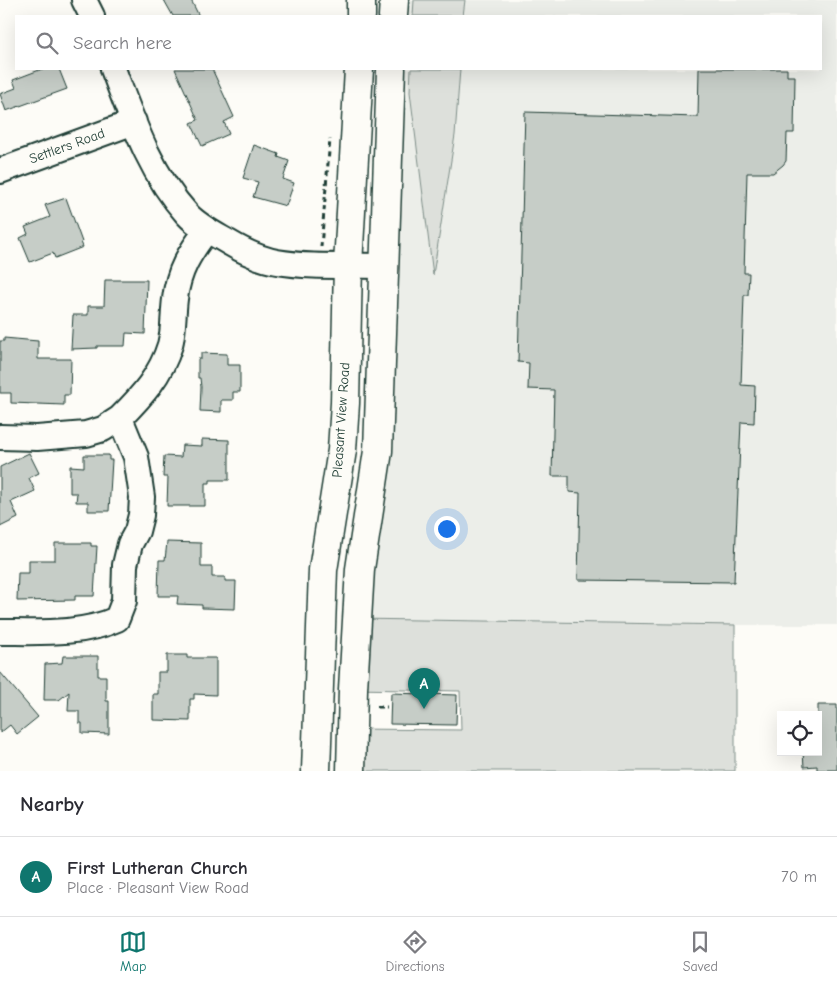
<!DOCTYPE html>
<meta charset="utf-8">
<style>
body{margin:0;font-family:"Comic Neue",sans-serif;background:#f7f7f7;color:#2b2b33}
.controls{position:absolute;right:15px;bottom:15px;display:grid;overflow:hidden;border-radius:0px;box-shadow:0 5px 20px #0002}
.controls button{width:45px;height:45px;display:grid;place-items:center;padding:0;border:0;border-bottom:1px solid #e1e1e2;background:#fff;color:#2b2b33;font:25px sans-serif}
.you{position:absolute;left:446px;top:528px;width:18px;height:18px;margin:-12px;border:4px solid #fff;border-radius:50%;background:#1a73e8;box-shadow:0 0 0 8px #1a73e833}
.badge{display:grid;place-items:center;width:32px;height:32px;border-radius:50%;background:#0f766e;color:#fff;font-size:16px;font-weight:700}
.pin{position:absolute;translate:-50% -41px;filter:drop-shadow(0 1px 2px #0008)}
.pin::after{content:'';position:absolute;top:26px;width:18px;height:15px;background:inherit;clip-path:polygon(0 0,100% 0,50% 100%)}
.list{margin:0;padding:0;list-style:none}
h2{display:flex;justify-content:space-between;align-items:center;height:65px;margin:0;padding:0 20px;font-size:21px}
h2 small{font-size:16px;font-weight:400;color:#7c7c81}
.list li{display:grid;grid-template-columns:32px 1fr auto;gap:15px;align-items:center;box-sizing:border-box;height:80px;padding:0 20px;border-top:1px solid #e1e1e2}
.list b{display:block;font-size:19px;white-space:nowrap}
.list p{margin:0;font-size:16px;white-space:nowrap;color:#7c7c81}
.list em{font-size:16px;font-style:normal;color:#7c7c81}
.icon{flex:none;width:28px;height:28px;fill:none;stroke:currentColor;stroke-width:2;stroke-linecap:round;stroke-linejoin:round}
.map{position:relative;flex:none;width:837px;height:771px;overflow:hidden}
.search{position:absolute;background:#fff;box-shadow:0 5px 20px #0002;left:15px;right:15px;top:15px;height:55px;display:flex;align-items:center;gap:12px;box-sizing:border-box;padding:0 18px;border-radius:0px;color:#7c7c81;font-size:19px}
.sheet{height:145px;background:#fff}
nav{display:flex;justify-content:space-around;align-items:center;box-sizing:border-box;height:70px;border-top:1px solid #e1e1e2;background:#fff;font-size:14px;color:#7c7c81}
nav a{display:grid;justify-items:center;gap:2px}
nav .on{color:#0f766e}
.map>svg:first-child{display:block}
.built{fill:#eceee9}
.green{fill:#dde0db;stroke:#7e8e88}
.building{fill:#c6cdc7;stroke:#1f3d34}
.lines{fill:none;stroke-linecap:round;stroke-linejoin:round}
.minor-casing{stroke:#1f3d34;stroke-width:28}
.major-casing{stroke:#1f3d34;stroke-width:31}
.path{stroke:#1f3d34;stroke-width:3;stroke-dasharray:5 4;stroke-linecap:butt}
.minor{stroke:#fdfcf7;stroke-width:24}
.major{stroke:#fdfcf7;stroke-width:28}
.labels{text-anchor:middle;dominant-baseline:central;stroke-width:4;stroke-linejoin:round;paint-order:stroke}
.street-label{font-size:14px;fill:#1f3d34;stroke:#fdfcf7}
</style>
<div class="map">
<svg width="837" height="771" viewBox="0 0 837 771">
<rect width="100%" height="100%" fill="#fdfcf7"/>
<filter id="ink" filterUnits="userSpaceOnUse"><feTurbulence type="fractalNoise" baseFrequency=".02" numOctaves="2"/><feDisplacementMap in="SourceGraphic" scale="10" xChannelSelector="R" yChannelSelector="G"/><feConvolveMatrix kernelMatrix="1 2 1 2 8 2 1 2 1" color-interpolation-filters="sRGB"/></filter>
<g filter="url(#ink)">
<!-- built -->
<path class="built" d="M405 0H837V625H735L357 619 382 290 399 263 403 69H821V16H404Z"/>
<!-- green -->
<path class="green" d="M414 0H465L463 16H413Z
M411 69H460L455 135 433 275 410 92Z
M357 619 735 625V771H351L352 729 461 730 460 691 353 689Z"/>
<!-- building -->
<path class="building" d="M164 0H191L199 16H173Z
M42 69H59L67 89 6 111 0 94 16 88 13 80Z
M175 69H212L234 117 224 122 229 134 202 146 191 123 198 120Z
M699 69H787V76H795L794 133H787L786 161 783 165 773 173H747L744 273H749L748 295H744L741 385 755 386 754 423 741 422 734 582 578 580 580 493 569 492V476H552L554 390 528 389 529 363 518 362 525 112 698 117Z
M254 145 279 154 278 157 289 161 283 179 294 183 286 206 253 197 258 182 243 178Z
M66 198 82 242H81L83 247 55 258 53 253 30 262 20 238 28 234 25 227 50 217 45 205Z
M105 280H147L145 334 126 333 125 346H97V348L71 349 73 315H88V306H104Z
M4 338 38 341V359H71L70 395H64V405L11 403V393H0V341H4Z
M201 353 227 354V365H240V392H233V400H221V412L200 411 201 387 200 378H198V359H201Z
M202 439 229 440V480H210V483H205V506H167L168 477H163L164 456 181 457 182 445 202 446Z
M29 453 39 473 29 478 35 491 11 502 18 518 0 527V467Z
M84 455H109V460H112L109 511H88V502H76L77 493H70V466L84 467Z
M167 542 201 543V567H212V577H225V581H236L235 609 202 608V605L177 604 178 596H158L159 560H165Z
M55 543H91V546H97L94 596H75V600L17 601 18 573H29V560H55Z
M167 655H187V658H216V695L194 694V699H190V721L153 720V694H158V672H167Z
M63 656H98V676H106V701H109V734L82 733V723H79V711H68L69 692 59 700H44L45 664 62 663Z
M0 672 38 717 17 734 10 725 0 733Z
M391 693 457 695 456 725 390 724Z
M818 705H837V770H817V766L804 767 803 752H818Z"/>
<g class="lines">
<!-- minor casing -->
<g class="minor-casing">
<path id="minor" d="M84 0 92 16
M113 69C132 119 150 173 187 214 198 226 214 234 228 242 243 251 259 259 277 262 312 268 348 265 383 266
M0 171 134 122
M120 418C142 396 161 375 170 345 174 330 173 314 175 299 178 271 190 252 207 230
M0 437 37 438 86 434 103 429 120 418 136 457 142 497 141 515 137 531 130 544 125 565 124 601 117 619C82 635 38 632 0 632"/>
</g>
<!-- major casing -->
<g class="major-casing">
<path id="major" d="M361 16V0
M393 16 394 0
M316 771 323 570 342 450 345 403 348 265 359 69
M351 771 353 689 360 569 378 451 391 69"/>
</g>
<!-- path -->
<path class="path" d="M321 247 330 139
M377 707H387"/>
<!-- minor -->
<use href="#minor" class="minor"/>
<!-- major -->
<use href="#major" class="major"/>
</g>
</g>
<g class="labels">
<!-- street labels -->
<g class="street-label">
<text transform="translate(67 146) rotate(-20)">Settlers Road</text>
<text transform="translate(341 420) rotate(-86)">Pleasant View Road</text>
</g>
</g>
</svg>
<div class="controls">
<button><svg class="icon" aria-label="locate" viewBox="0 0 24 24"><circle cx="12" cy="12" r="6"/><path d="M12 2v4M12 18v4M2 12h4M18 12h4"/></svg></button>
</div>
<div class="you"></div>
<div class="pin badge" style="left:424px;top:709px">A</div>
<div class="search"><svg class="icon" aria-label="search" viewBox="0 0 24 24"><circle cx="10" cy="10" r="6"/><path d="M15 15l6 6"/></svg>Search here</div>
</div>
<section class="sheet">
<h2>Nearby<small></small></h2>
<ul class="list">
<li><span class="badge">A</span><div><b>First Lutheran Church</b><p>Place · Pleasant View Road</p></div><em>70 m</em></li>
</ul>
</section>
<nav>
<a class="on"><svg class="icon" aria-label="map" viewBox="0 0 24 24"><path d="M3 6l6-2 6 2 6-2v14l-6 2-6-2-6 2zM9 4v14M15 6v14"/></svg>Map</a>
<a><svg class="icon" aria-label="directions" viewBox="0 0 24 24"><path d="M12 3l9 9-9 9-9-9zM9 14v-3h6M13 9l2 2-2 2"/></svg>Directions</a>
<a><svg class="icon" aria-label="saved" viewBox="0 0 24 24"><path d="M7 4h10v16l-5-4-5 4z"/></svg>Saved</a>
</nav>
